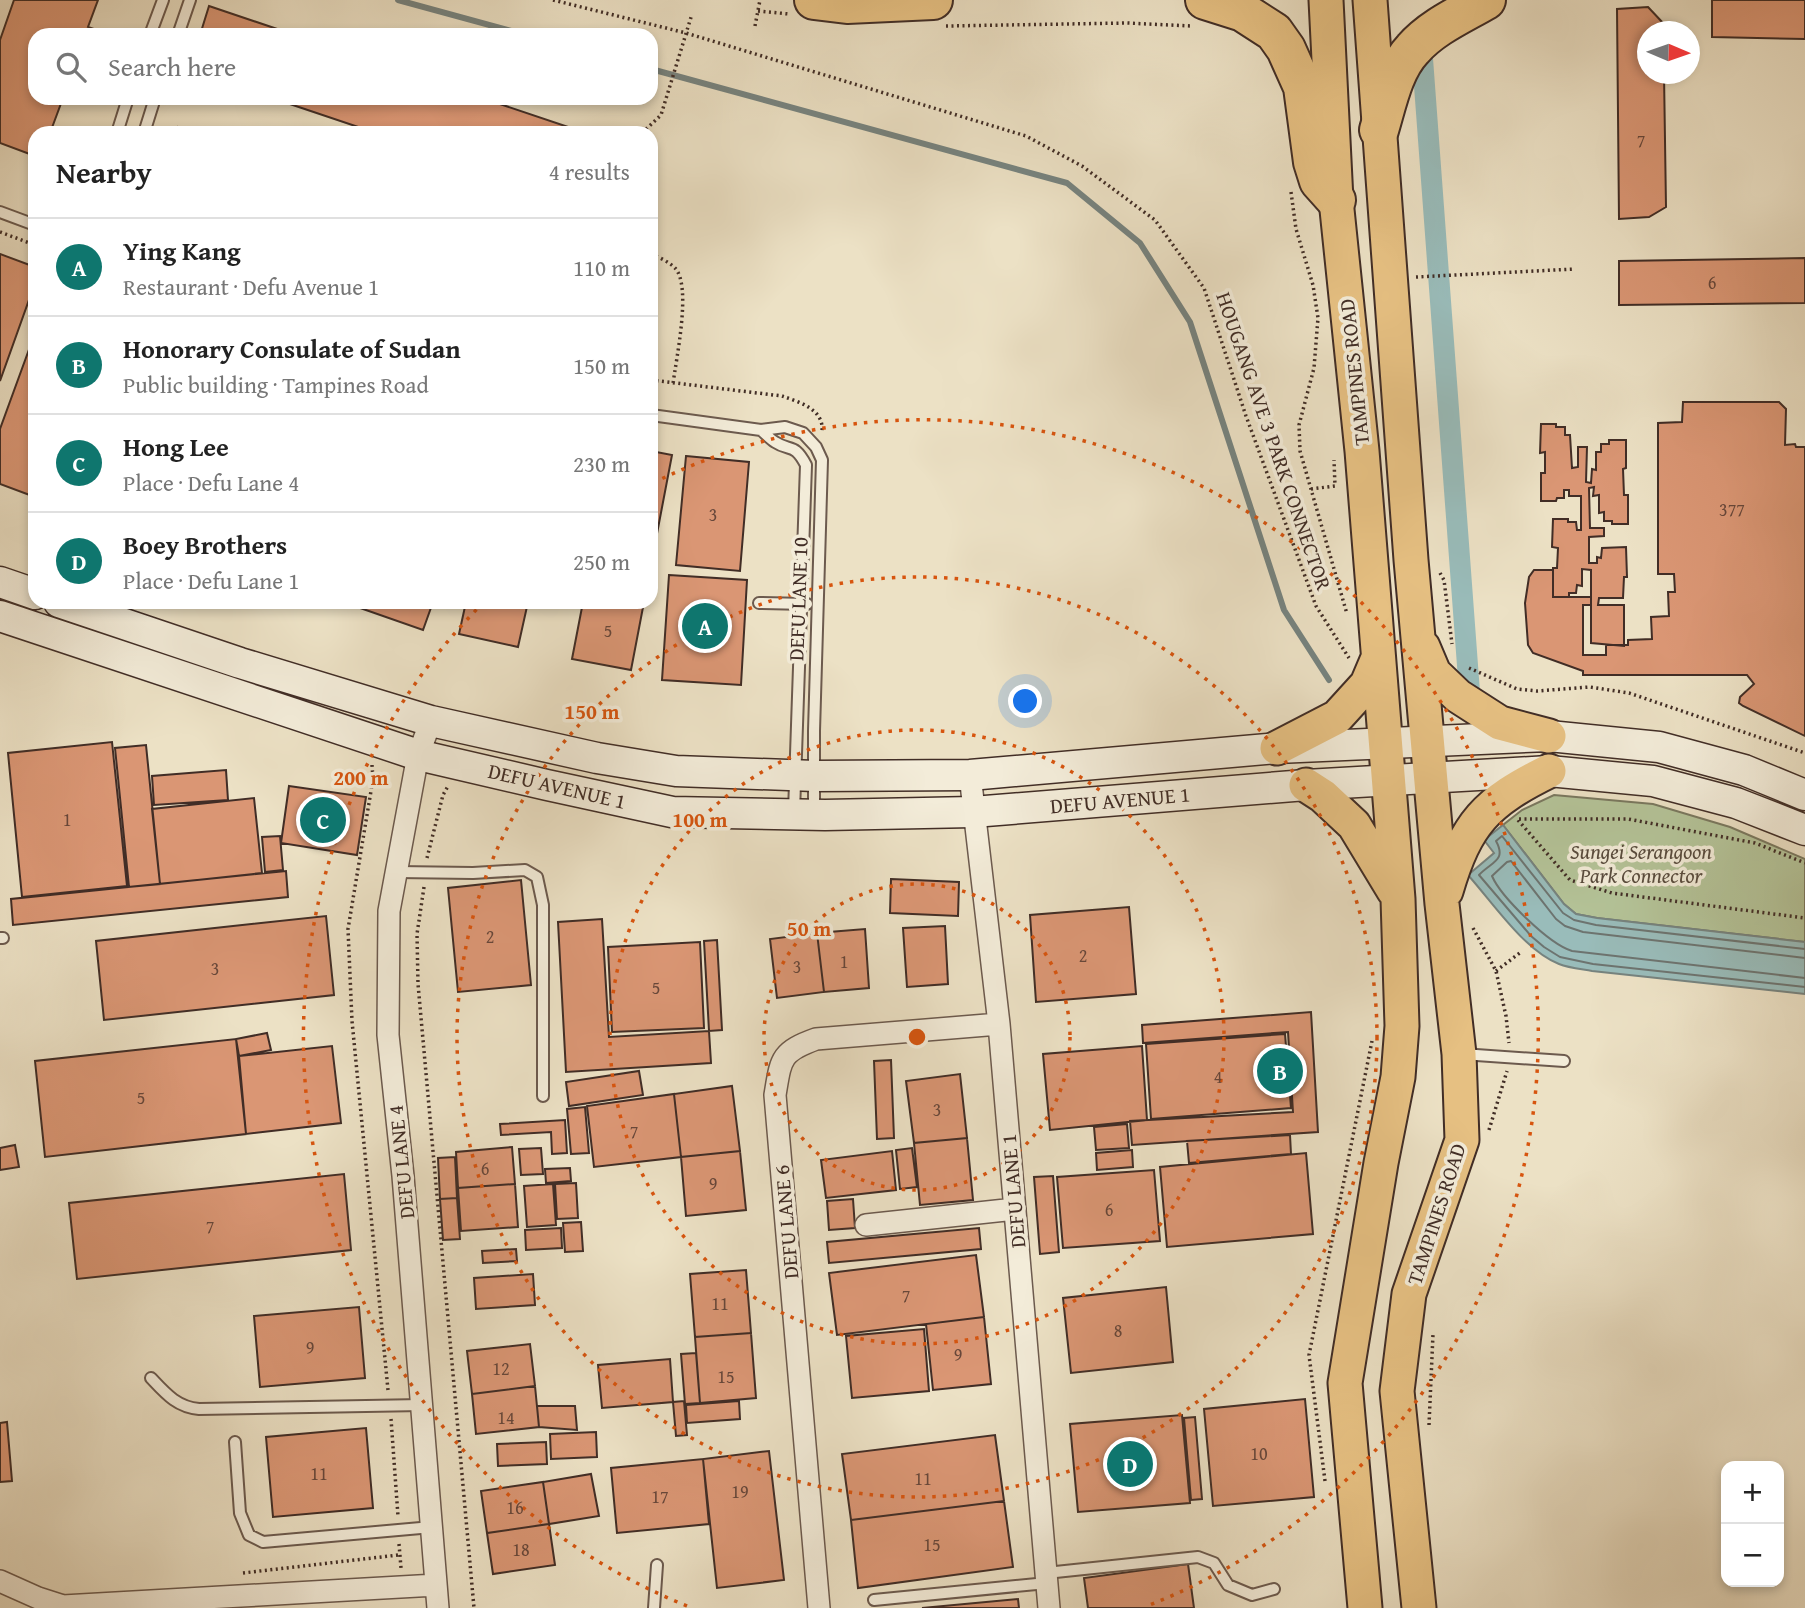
<!DOCTYPE html>
<meta charset="utf-8">
<style>
body{margin:0;font-family:"Gentium Book Plus",serif;background:#f2f2f2;color:#222}
.controls{position:absolute;right:21px;bottom:21px;display:grid;overflow:hidden;border-radius:14px;box-shadow:0 4px 10px #0003}
.controls button{width:63px;height:63px;display:grid;place-items:center;padding:0;border:0;border-bottom:2px solid #e0e0e0;background:#fff;color:#222;font:35px sans-serif}
.compass{position:absolute;left:1637px;top:21px;width:63px;height:63px;border-radius:50%;background:#fff;box-shadow:0 4px 10px #0003;rotate:92deg}
.you{position:absolute;left:1026px;top:702px;width:24px;height:24px;margin:-18px;border:5px solid #fff;border-radius:50%;background:#1a73e8;box-shadow:0 0 0 10px #1a73e833}
.badge{display:grid;place-items:center;width:46px;height:46px;border-radius:50%;background:#0f766e;color:#fff;font-size:23px;font-weight:700}
.pin{position:absolute;translate:-50% -50%;border:4px solid #fff;box-shadow:0 2px 7px #0006}
.list{margin:0;padding:0;list-style:none}
h2{display:flex;justify-content:space-between;align-items:center;height:91px;margin:0;padding:0 28px;font-size:30px}
h2 small{font-size:23px;font-weight:400;color:#767676}
.list li{display:grid;grid-template-columns:46px 1fr auto;gap:21px;align-items:center;box-sizing:border-box;height:98px;padding:0 28px;border-top:2px solid #e0e0e0}
.list b{display:block;font-size:26px;white-space:nowrap}
.list p{margin:0;font-size:23px;white-space:nowrap;color:#767676}
.list em{font-size:23px;font-style:normal;color:#767676}
.icon{flex:none;width:38px;height:38px;fill:none;stroke:currentColor;stroke-width:2;stroke-linecap:round;stroke-linejoin:round}
.map{position:relative;flex:none;width:1805px;height:1608px;overflow:hidden}
.search{position:absolute;background:#fff;box-shadow:0 4px 10px #0003;left:28px;top:28px;width:630px;height:77px;display:flex;align-items:center;gap:18px;box-sizing:border-box;padding:0 24px;border-radius:21px;color:#767676;font-size:26px}
.panel{position:absolute;background:#fff;box-shadow:0 4px 10px #0003;left:28px;top:126px;width:630px;height:483px;border-radius:21px}
.map>svg:first-child{display:block}
.green{fill:#b4c398;stroke:#7a785f;stroke-width:2}
.water{fill:#99bcba;stroke:#76837f;stroke-width:2}
.lines{fill:none;stroke-linecap:round;stroke-linejoin:round}
.shore{stroke:#6d7470;stroke-width:2}
.stream{stroke:#76837f;stroke-width:6}
.canal{stroke:#99bcba;stroke-width:21}
.building{fill:#da9674;stroke:#412d26;stroke-width:2}
.lane-casing{stroke:#6c5a4e;stroke-width:14}
.street-casing{stroke:#6c5a4e;stroke-width:24}
.secondary-casing{stroke:#412d26;stroke-width:33}
.primary-casing{stroke:#412d26;stroke-width:37}
.highway-casing{stroke:#412d26;stroke-width:42}
.path{stroke:#412d26;stroke-width:3.5;stroke-dasharray:2 3.5;stroke-linecap:butt}
.lane{stroke:#f3ecd9;stroke-width:10}
.street{stroke:#f3ecd9;stroke-width:21}
.secondary{stroke:#f3ecd9;stroke-width:30}
.primary{stroke:#e6c082;stroke-width:33}
.highway{stroke:#e6c082;stroke-width:38}
.ring{fill:none;stroke:#d7550f;stroke-width:3.5;stroke-dasharray:3.5 7}
.labels{text-anchor:middle;dominant-baseline:central;stroke-width:7;stroke-linejoin:round;paint-order:stroke}
.number-label{font-size:18px;fill:#67473a}
.street-label{font-size:21px;fill:#412d26;stroke:#f3ecd9}
.park-label{font-size:21px;font-style:italic;fill:#584b3d;stroke:#f3ecd9}
.centre{fill:#d7550f;stroke:#f3ecd9;stroke-width:3.5}
.ring-label{font-size:21px;text-anchor:middle;font-weight:bold;fill:#d7550f;stroke:#f3ecd9;stroke-width:7;stroke-linejoin:round;paint-order:stroke}
</style>
<div class="map">
<svg width="1805" height="1608" viewBox="0 0 1805 1608">
<rect width="100%" height="100%" fill="#ece1c5"/>
<filter id="stains"><feTurbulence type="fractalNoise" baseFrequency=".00286" numOctaves="4"/><feColorMatrix values="0 0 0 0 .2 0 0 0 0 .09 0 0 0 0 .02 0 0 0 .5 -.17"/></filter>
<radialGradient id="worn" r=".72"><stop offset=".6" stop-color="#630" stop-opacity="0"/><stop offset="1" stop-color="#630" stop-opacity=".3"/></radialGradient>
<!-- green -->
<path class="green" d="M1554 795 1653 804 1730 827 1805 859V942L1597 918 1576 914 1564 904 1503 825 1522 810Z"/>
<!-- water -->
<path class="water" d="M1503 825 1564 904 1576 914 1597 918 1805 942V994L1592 971C1581 969 1569 968 1559 964 1524 950 1493 903 1468 875L1494 853 1484 840Z"/>
<g class="lines">
<!-- shore -->
<path class="shore" d="M1805 949 1596 925 1574 920 1563 913 1502 836 1496 841C1507 861 1491 862 1479 875L1531 936 1544 947 1560 957 1593 964 1805 987
M1805 958 1583 932 1565 926 1556 919 1511 861 1507 862 1492 876C1501 897 1549 944 1572 951L1805 978"/>
<!-- stream -->
<path class="stream" d="M398 0 526 35
M651 69 1067 183 1140 243 1190 322 1284 610 1329 680"/>
<!-- canal -->
<path class="canal" d="M1422 52 1470 699"/>
</g>
<!-- building -->
<path class="building" d="M14 0H98L88 27 111 35H35V98H63L50 133H35V156L0 143V40Z
M1712 0H1805V39L1712 37Z
M209 6 295 35H200Z
M1648 7 1663 23V32H1647V74H1664L1666 207 1649 217 1619 219 1617 9Z
M72 98H89L87 103Z
M272 98H482L586 133H376Z
M178 127 197 133H176Z
M0 254 35 267V283L0 381Z
M1805 258V303L1619 305V261Z
M35 333V497L0 484V429Z
M1683 402H1779L1786 409 1785 445 1795 444 1796 447H1805V736L1743 706 1739 703 1740 697 1754 684 1747 675H1583V671L1533 653 1528 645 1525 603 1529 577 1534 570H1553V597H1591V605H1583V655H1606V645H1628V640L1652 639 1651 617 1669 616 1668 592H1675L1674 574H1658V423L1682 422Z
M1541 424H1556V427H1565V435H1570L1572 468 1578 467V447H1587L1586 482 1591 483 1592 469 1596 470V452H1601V444H1609V440H1626V468L1623 469 1624 495H1628V524H1612V521H1604V512L1599 513V495L1593 496 1594 487 1589 488 1590 528H1604V536L1589 537V563H1597V557L1601 558 1602 548 1626 547 1627 577H1624L1623 598H1599L1598 605H1624V646L1591 643V570L1582 569V586L1577 585 1576 593H1569V597H1553V568H1557L1558 548 1552 547 1553 519H1568V522H1576L1577 530H1581V496H1569V490H1564V498H1557L1556 501H1541V473H1545V452L1540 453Z
M651 451 672 455 651 565Z
M686 456 749 462 740 571 676 565Z
M669 575 747 580 741 685 662 680Z
M343 602H433L423 630Z
M466 602H528L518 647 459 634Z
M583 602H644L631 670 572 659Z
M112 742 127 886 22 897 8 753Z
M146 745 160 884 129 887 115 748Z
M226 770 228 800 154 805 152 776Z
M289 786 366 797 357 855 281 843Z
M254 798 262 873 160 884 152 809Z
M280 836 283 870 265 872 262 837Z
M286 871 288 897 13 925 11 899Z
M891 879 959 882 958 916 890 913Z
M521 880 531 985 458 992 448 888Z
M1129 907 1136 994 1036 1002 1030 915Z
M326 916 334 995 104 1020 96 941Z
M602 919 609 1037 709 1031 711 1063 566 1072 558 922Z
M945 926 948 984 907 987 903 928Z
M865 929 869 988 824 992 817 933Z
M817 933 824 992 777 998 770 939Z
M717 940 722 1030 709 1031 704 941Z
M700 942 704 1028 612 1032 608 947Z
M1311 1012 1318 1132 1132 1145 1130 1121 1293 1112 1288 1032 1143 1043 1142 1025Z
M267 1033 271 1050 239 1056 236 1039Z
M1285 1034 1291 1108 1151 1119 1146 1044Z
M236 1039 246 1134 45 1157 35 1061Z
M332 1046 341 1123 246 1134 239 1056Z
M1142 1046 1147 1120 1050 1130 1043 1054Z
M891 1060 894 1138 877 1139 874 1061Z
M639 1071 643 1095 569 1106 566 1082Z
M960 1074 967 1138 914 1143 906 1081Z
M732 1086 740 1151 681 1157 674 1094Z
M674 1094 681 1157 594 1167 587 1106Z
M585 1107 589 1153 571 1154 567 1109Z
M565 1120 567 1153 552 1154 551 1132 501 1135 500 1124Z
M1127 1124 1129 1148 1096 1150 1094 1127Z
M1290 1135 1291 1154 1189 1163 1187 1141Z
M967 1138 973 1200 920 1205 914 1143Z
M15 1145 19 1167 0 1170V1148Z
M512 1147 515 1184 458 1188 456 1152Z
M541 1148 543 1174 521 1175 519 1149Z
M912 1148 917 1187 900 1189 896 1150Z
M1132 1150 1133 1167 1097 1170 1096 1153Z
M740 1151 746 1210 686 1216 681 1157Z
M892 1151 896 1190 826 1198 821 1160Z
M1306 1153 1313 1234 1167 1247 1160 1167Z
M455 1157 457 1198 440 1199 438 1158Z
M570 1168 571 1181 546 1183 545 1169Z
M1154 1170 1160 1241 1063 1248 1057 1177Z
M344 1174 351 1250 77 1279 69 1203Z
M1053 1176 1059 1252 1040 1254 1034 1177Z
M576 1183 578 1218 557 1219 555 1184Z
M515 1184 518 1227 461 1231 458 1188Z
M553 1184 556 1225 527 1227 524 1186Z
M457 1198 460 1239 443 1240 440 1199Z
M853 1199 855 1228 829 1230 827 1201Z
M581 1222 583 1251 565 1252 563 1223Z
M561 1228 562 1248 526 1250 525 1230Z
M979 1228 981 1249 829 1263 827 1242Z
M516 1249 517 1261 483 1263 482 1251Z
M976 1255 984 1317 837 1335 829 1273Z
M746 1270 751 1333 695 1337 690 1274Z
M533 1274 535 1305 476 1309 474 1278Z
M1166 1287 1173 1362 1071 1373 1063 1298Z
M359 1307 365 1378 260 1387 254 1316Z
M984 1317 991 1384 933 1390 926 1324Z
M924 1329 929 1391 852 1398 846 1336Z
M751 1333 756 1398 700 1403 695 1337Z
M530 1344 535 1386 472 1394 467 1351Z
M696 1353 700 1403 685 1404 681 1354Z
M670 1359 673 1402 602 1408 598 1365Z
M535 1386 539 1427 476 1434 472 1394Z
M1305 1399 1314 1497 1213 1506 1204 1409Z
M684 1401 687 1435 676 1436 673 1402Z
M739 1401 740 1419 687 1423 686 1405Z
M537 1406H575L577 1430 539 1427Z
M1182 1415 1190 1503 1078 1512 1070 1424Z
M1195 1417 1202 1499 1191 1500 1184 1418Z
M7 1422 12 1481 0 1482V1423Z
M366 1428 373 1508 273 1517 266 1437Z
M596 1432 597 1457 551 1459 550 1434Z
M995 1435 1004 1501 851 1520 842 1454Z
M546 1442 547 1464 498 1466 497 1444Z
M769 1451 784 1580 717 1588 703 1459Z
M703 1459 709 1524 617 1533 611 1468Z
M591 1474 599 1516 549 1524 543 1482Z
M543 1482 549 1524 487 1533 481 1491Z
M1004 1501 1013 1567 858 1588 851 1520Z
M549 1524 555 1565 493 1574 487 1533Z
M1188 1564 1194 1608H1088L1084 1578Z
M1018 1599 1019 1608H922Z"/>
<g class="lines">
<!-- lane casing -->
<g class="lane-casing">
<path id="lane" d="M150 35 163 0
M178 35 190 0
M117 133 128 98
M144 133 155 98
M0 212 35 225
M651 415 761 430 785 427 803 433 816 447 822 460 814 731V812
M761 430C766 434 770 439 775 442 790 452 794 442 806 465L794 812
M759 603 807 604
M397 872 473 873 525 870 537 877 543 905V1096
M0 938H3
M1462 1054 1564 1061
M151 1378C166 1394 177 1407 199 1409L422 1405
M235 1442 240 1513 249 1535 263 1542 432 1527
M1046 1573 1198 1557 1214 1563 1228 1585 1252 1595 1274 1589
M874 1600 1047 1583
M654 1608 657 1565"/>
</g>
<!-- street casing -->
<g class="street-casing">
<path id="street" d="M431 721 418 755 389 911 388 1035 403 1176 438 1608
M970 775 999 1024 1049 1608
M866 1225 1015 1209
M0 1581 38 1598 63 1606 436 1585
M819 1608 775 1095C781 1059 780 1052 816 1039L999 1024"/>
</g>
<!-- secondary casing -->
<g class="secondary-casing">
<path id="secondary" d="M0 582 35 594
M59 602 240 663 431 721 597 758 676 771 815 776 970 775 1277 748 1549 736 1659 747 1744 770 1805 795
M0 616 418 755 547 785 672 812 825 815 973 812 1306 785 1549 771 1653 781 1736 803 1805 830"/>
</g>
<!-- primary casing -->
<g class="primary-casing">
<path id="primary" d="M1326 0 1336 200 1362 451 1398 899 1402 1026 1398 1077 1381 1163 1345 1383 1365 1608
M1370 0 1411 560 1442 904 1459 1054 1462 1140 1409 1294 1397 1391 1419 1608
M1423 647 1434 673 1458 696 1500 723 1549 736
M1277 748 1337 717 1367 684 1378 658
M1306 785 1323 796 1354 825 1394 891
M1446 891C1466 823 1486 802 1549 771"/>
</g>
<!-- highway casing -->
<g class="highway-casing">
<path id="highway" d="M814 0 847 4 933 0
M1205 0 1243 12 1274 32 1286 49 1303 87 1313 162 1319 181 1336 200
M1379 130C1387 104 1393 70 1413 49 1432 27 1462 14 1486 0"/>
</g>
<!-- path -->
<path class="path" d="M553 0 686 33 1026 136 1082 166 1155 220 1204 288 1246 416 1316 606 1349 658
M758 11 789 14
M755 26 760 0
M946 26 1127 23 1191 26
M642 133 661 115 692 14
M1291 192 1296 229 1313 285 1318 318 1314 368 1299 425 1300 451 1347 614
M0 232 35 245
M651 254C659 257 669 262 675 268 692 286 676 359 673 384
M1416 277 1575 269
M651 380 782 396C799 402 824 409 822 431
M1311 489 1335 486 1334 460
M1440 573 1444 580 1452 644
M1469 668 1517 689 1537 691 1590 687 1629 693 1805 753
M372 765 373 779 348 929 352 1021 388 1390
M1519 819H1628L1755 843 1805 863
M1518 820 1570 880 1612 893 1805 918
M427 858 443 795 448 786
M424 887 417 934 418 984 474 1608
M1473 928 1496 971 1506 1016 1509 1043
M1496 971 1521 952
M1489 1130 1507 1071
M391 1419 398 1516
M1429 1425 1433 1334
M1325 1481 1309 1355 1372 1041
M399 1544 401 1568
M243 1573 398 1555"/>
<!-- lane -->
<use href="#lane" class="lane"/>
<!-- street -->
<use href="#street" class="street"/>
<!-- secondary -->
<use href="#secondary" class="secondary"/>
<!-- primary -->
<use href="#primary" class="primary"/>
<!-- highway -->
<use href="#highway" class="highway"/>
</g>
<!-- distance rings -->
<g class="ring">
<circle cx="917" cy="1037" r="153"/>
<circle cx="917" cy="1037" r="307"/>
<circle cx="917" cy="1037" r="460"/>
<path d="M687 1606A614 614 0 0 1 483 603M653 483A614 614 0 1 1 1147 1606"/>
</g>
<g class="labels">
<!-- number labels -->
<g class="number-label">
<text x="1641" y="140">7</text>
<text x="1712" y="282">6</text>
<text x="1732" y="509">377</text>
<text x="713" y="514">3</text>
<text x="608" y="630">5</text>
<text x="67" y="819">1</text>
<text x="490" y="936">2</text>
<text x="1083" y="955">2</text>
<text x="844" y="961">1</text>
<text x="797" y="966">3</text>
<text x="215" y="968">3</text>
<text x="656" y="987">5</text>
<text x="1218" y="1076">4</text>
<text x="141" y="1097">5</text>
<text x="937" y="1109">3</text>
<text x="634" y="1131">7</text>
<text x="485" y="1168">6</text>
<text x="713" y="1183">9</text>
<text x="1109" y="1209">6</text>
<text x="210" y="1226">7</text>
<text x="906" y="1295">7</text>
<text x="720" y="1303">11</text>
<text x="1118" y="1330">8</text>
<text x="310" y="1347">9</text>
<text x="958" y="1354">9</text>
<text x="501" y="1368">12</text>
<text x="726" y="1376">15</text>
<text x="506" y="1417">14</text>
<text x="1259" y="1453">10</text>
<text x="319" y="1473">11</text>
<text x="923" y="1478">11</text>
<text x="740" y="1491">19</text>
<text x="660" y="1496">17</text>
<text x="515" y="1507">16</text>
<text x="932" y="1544">15</text>
<text x="521" y="1549">18</text>
</g>
<!-- street labels -->
<g class="street-label">
<text transform="translate(1354 372) rotate(-96)">TAMPINES ROAD</text>
<text transform="translate(1274 441) rotate(71)">HOUGANG AVE 3 PARK CONNECTOR</text>
<text transform="translate(798 599) rotate(-88)">DEFU LANE 10</text>
<text transform="translate(557 786) rotate(13)">DEFU AVENUE 1</text>
<text transform="translate(1120 800) rotate(-5)">DEFU AVENUE 1</text>
<text transform="translate(401 1162) rotate(-96)">DEFU LANE 4</text>
<text transform="translate(1013 1191) rotate(-95)">DEFU LANE 1</text>
<text transform="translate(1436 1214) rotate(-72)">TAMPINES ROAD</text>
<text transform="translate(786 1222) rotate(-95)">DEFU LANE 6</text>
</g>
<!-- park labels -->
<g class="park-label">
<text x="1641" y="851">Sungei Serangoon<tspan x="1641" dy="24">Park Connector</tspan></text>
</g>
</g>
<circle cx="917" cy="1037" r="10" class="centre"/>
<g class="ring-label">
<text x="592" y="719">150 m</text>
<text x="361" y="785">200 m</text>
<text x="700" y="827">100 m</text>
<text x="809" y="936">50 m</text>
</g>
<rect width="100%" height="100%" filter="url(#stains)"/>
<rect width="100%" height="100%" fill="url(#worn)"/>
</svg>
<div class="controls">
<button>+</button>
<button>−</button>
</div>
<svg class="compass" viewBox="-18 -18 36 36"><path d="M0-13l5 13h-10z" fill="#e53935"/><path d="M0 13l5-13h-10z" fill="#767676"/></svg>
<div class="you"></div>
<div class="pin badge" style="left:705px;top:626px">A</div>
<div class="pin badge" style="left:1280px;top:1071px">B</div>
<div class="pin badge" style="left:323px;top:820px">C</div>
<div class="pin badge" style="left:1130px;top:1464px">D</div>
<div class="search"><svg class="icon" aria-label="search" viewBox="0 0 24 24"><circle cx="10" cy="10" r="6"/><path d="M15 15l6 6"/></svg>Search here</div>
<section class="panel">
<h2>Nearby<small>4 results</small></h2>
<ul class="list">
<li><span class="badge">A</span><div><b>Ying Kang</b><p>Restaurant · Defu Avenue 1</p></div><em>110 m</em></li>
<li><span class="badge">B</span><div><b>Honorary Consulate of Sudan</b><p>Public building · Tampines Road</p></div><em>150 m</em></li>
<li><span class="badge">C</span><div><b>Hong Lee</b><p>Place · Defu Lane 4</p></div><em>230 m</em></li>
<li><span class="badge">D</span><div><b>Boey Brothers</b><p>Place · Defu Lane 1</p></div><em>250 m</em></li>
</ul>
</section>
</div>
